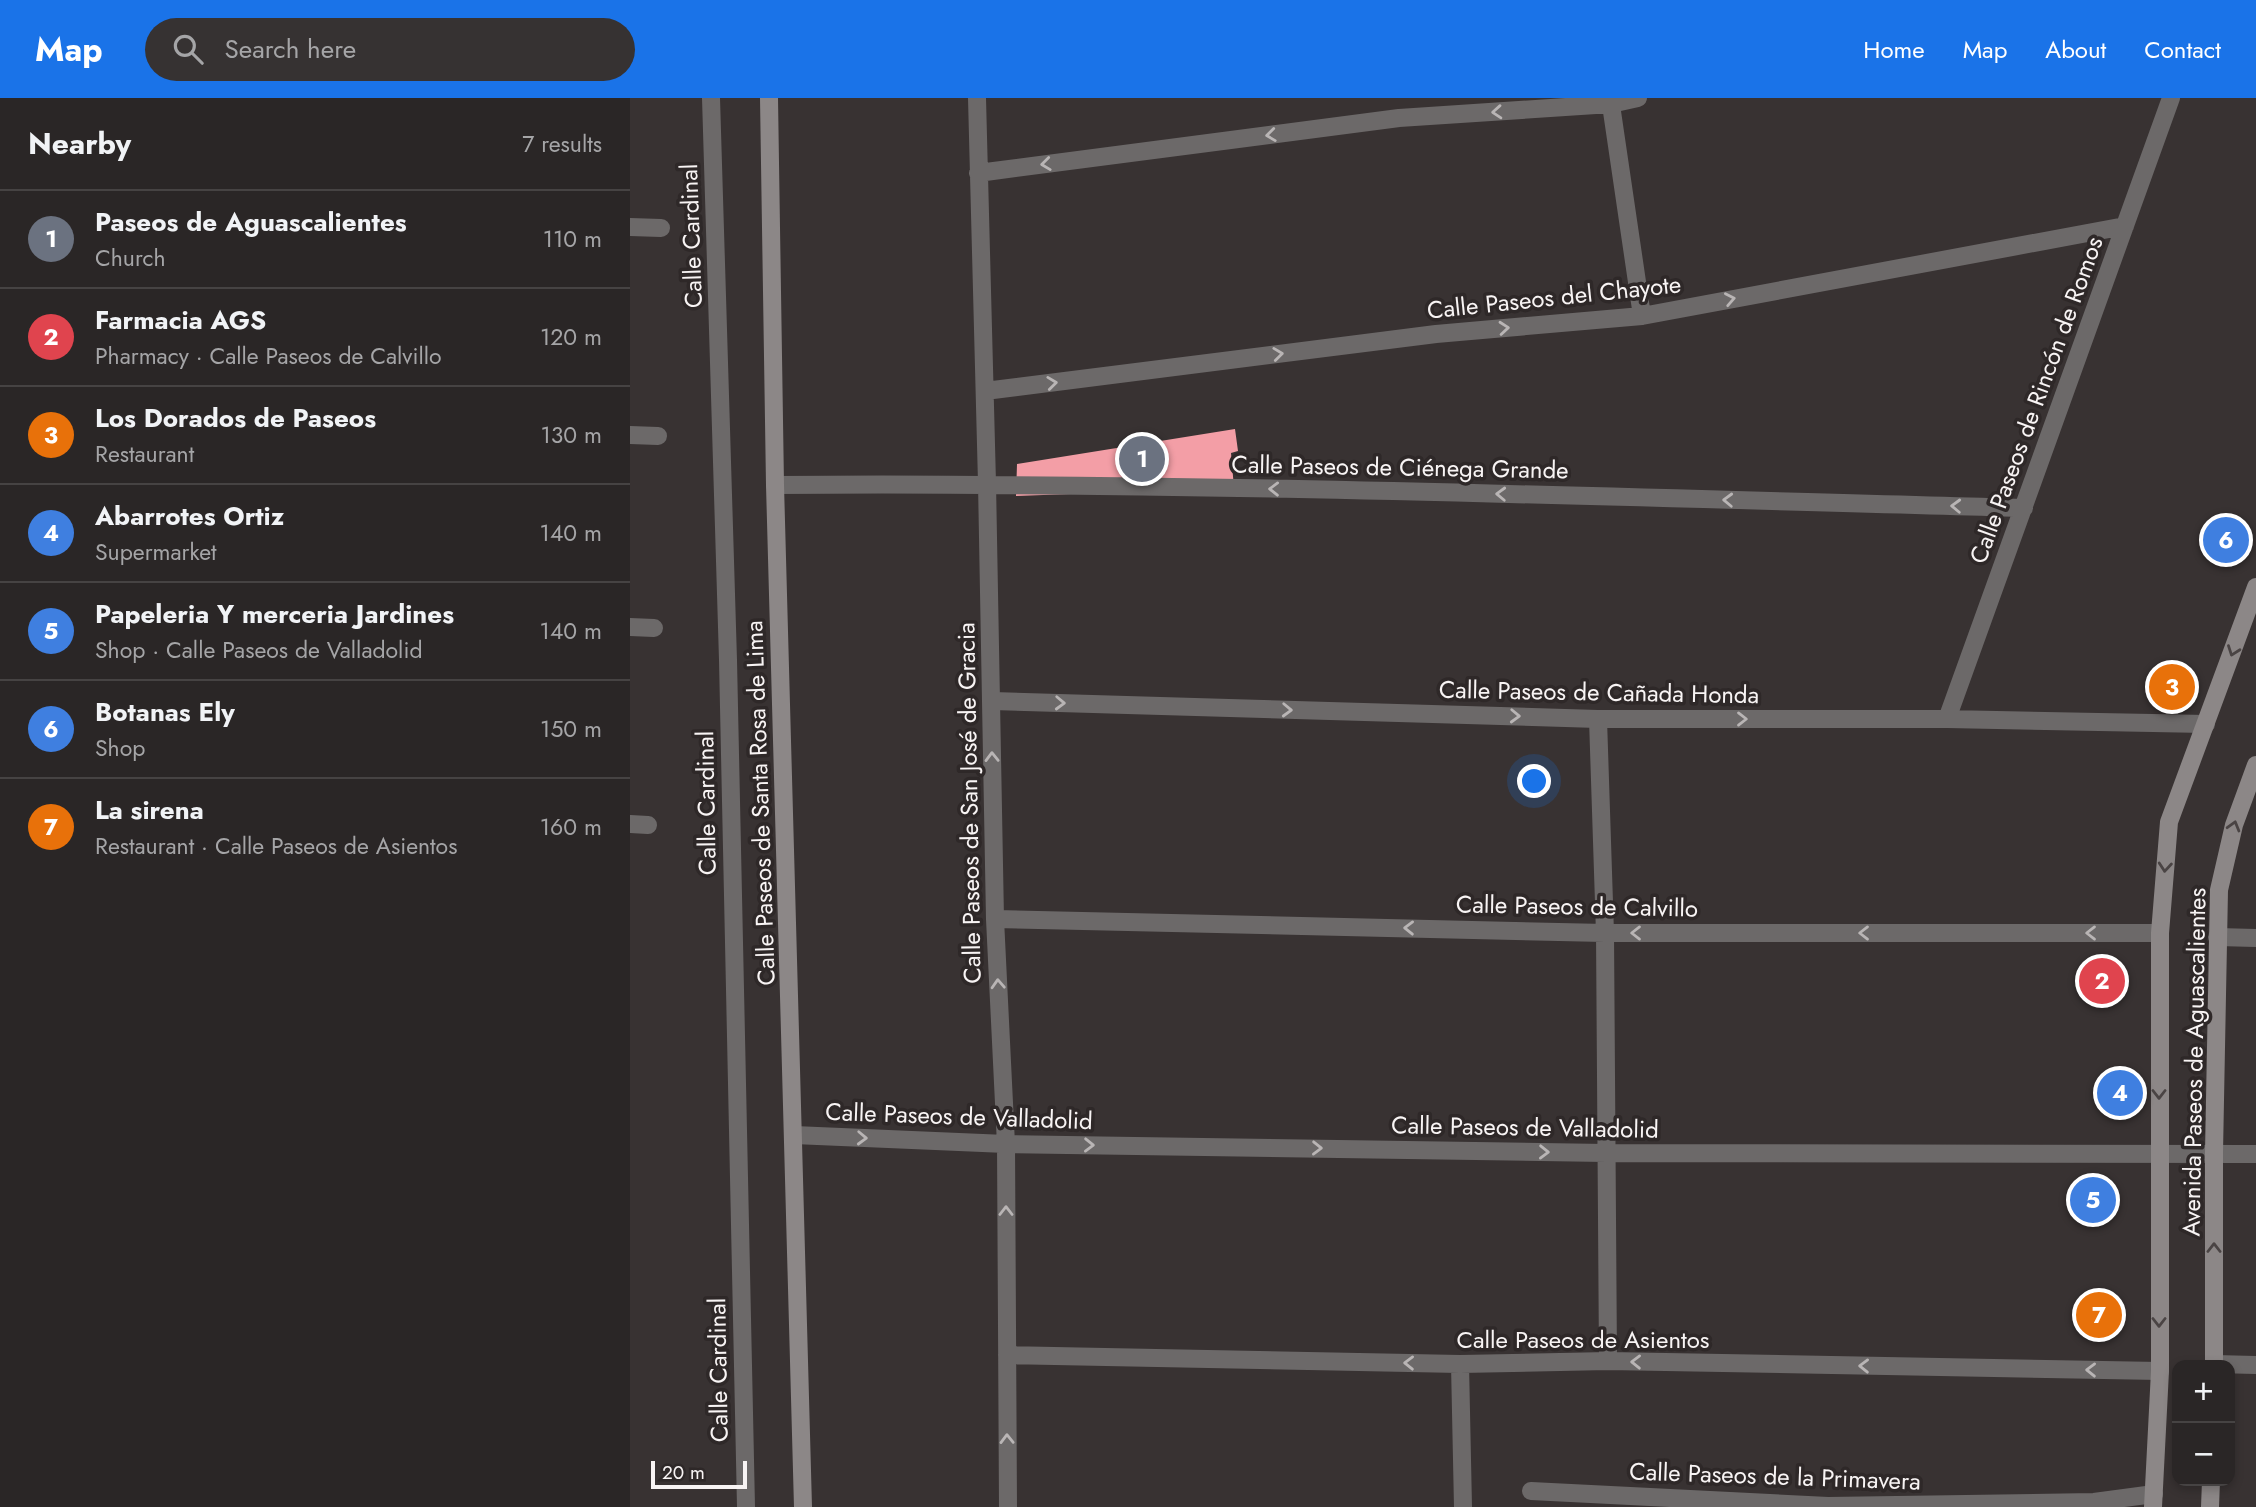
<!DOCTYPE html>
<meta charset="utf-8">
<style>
body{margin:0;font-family:Jost,sans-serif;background:#363232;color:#f1f3f6}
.controls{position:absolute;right:21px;bottom:21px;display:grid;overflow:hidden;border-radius:14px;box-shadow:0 4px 10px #0003}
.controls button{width:63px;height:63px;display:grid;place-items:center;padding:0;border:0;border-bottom:2px solid #464343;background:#2a2626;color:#f1f3f6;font:35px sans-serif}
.scale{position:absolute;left:21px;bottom:18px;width:96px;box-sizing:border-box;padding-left:7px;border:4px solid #f8f4f4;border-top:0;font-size:19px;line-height:24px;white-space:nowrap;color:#f8f4f4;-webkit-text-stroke:5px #2e2828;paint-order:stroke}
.you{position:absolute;left:905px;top:684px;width:24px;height:24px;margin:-18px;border:5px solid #fff;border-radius:50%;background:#1a73e8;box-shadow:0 0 0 10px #1a73e833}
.badge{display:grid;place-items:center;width:46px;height:46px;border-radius:50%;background:#1a73e8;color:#fff;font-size:23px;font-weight:700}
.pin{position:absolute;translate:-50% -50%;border:4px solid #fff;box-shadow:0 2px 7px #0006}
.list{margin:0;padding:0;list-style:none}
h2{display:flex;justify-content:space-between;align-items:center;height:91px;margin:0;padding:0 28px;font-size:30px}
h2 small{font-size:23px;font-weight:400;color:#a5a5a7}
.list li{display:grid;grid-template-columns:46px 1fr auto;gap:21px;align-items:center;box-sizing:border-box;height:98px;padding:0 28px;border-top:2px solid #464343}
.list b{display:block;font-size:26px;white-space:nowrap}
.list p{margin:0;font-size:23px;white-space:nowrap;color:#a5a5a7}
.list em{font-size:23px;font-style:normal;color:#a5a5a7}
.icon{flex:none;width:38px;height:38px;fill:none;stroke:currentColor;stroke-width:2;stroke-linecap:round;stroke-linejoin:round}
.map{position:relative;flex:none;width:1626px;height:1409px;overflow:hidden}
header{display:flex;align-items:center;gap:42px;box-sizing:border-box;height:98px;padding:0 35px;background:#1a73e8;color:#fff}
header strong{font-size:33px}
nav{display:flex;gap:38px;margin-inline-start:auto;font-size:24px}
.search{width:490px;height:63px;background:#363232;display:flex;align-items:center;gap:18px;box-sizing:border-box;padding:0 24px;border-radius:38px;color:#a5a5a7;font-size:26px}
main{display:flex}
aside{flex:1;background:#2a2626}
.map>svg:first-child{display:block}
.building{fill:#f39ea6}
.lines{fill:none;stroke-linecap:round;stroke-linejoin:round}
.street{stroke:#6c6969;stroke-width:18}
.secondary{stroke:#8c8787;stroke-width:18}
.oneway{stroke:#b9b5b5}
.oneway2{stroke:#4a4444}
.labels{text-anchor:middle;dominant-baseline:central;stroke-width:7;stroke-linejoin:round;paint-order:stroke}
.street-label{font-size:24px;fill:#f8f4f4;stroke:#2e2828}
</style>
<header>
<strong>Map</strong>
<div class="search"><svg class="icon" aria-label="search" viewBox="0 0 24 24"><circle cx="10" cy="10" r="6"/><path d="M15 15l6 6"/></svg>Search here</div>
<nav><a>Home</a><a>Map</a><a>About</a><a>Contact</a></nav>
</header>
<main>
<aside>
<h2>Nearby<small>7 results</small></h2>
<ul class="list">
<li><span class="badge" style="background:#6b7280">1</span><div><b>Paseos de Aguascalientes</b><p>Church</p></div><em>110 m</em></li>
<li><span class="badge" style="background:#e0444e">2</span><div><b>Farmacia AGS</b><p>Pharmacy · Calle Paseos de Calvillo</p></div><em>120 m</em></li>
<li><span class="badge" style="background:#e8710a">3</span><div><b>Los Dorados de Paseos</b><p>Restaurant</p></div><em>130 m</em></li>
<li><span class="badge" style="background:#3f7fe0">4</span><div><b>Abarrotes Ortiz</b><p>Supermarket</p></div><em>140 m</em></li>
<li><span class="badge" style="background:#3f7fe0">5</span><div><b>Papeleria Y merceria Jardines</b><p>Shop · Calle Paseos de Valladolid</p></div><em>140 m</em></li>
<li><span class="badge" style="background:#3f7fe0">6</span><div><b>Botanas Ely</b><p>Shop</p></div><em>150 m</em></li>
<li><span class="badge" style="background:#e8710a">7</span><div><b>La sirena</b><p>Restaurant · Calle Paseos de Asientos</p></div><em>160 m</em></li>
</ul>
</aside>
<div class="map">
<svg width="1626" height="1409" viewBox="0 0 1626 1409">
<rect width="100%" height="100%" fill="#383232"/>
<!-- building -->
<path class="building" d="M605 331 608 353 601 355 604 390 386 398 387 366Z"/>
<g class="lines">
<!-- street -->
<path class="street" d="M81 0 98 562 116 1409
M347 0 357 385 365 821 376 1046 378 1409
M980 0 1012 218
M348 75 769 20 981 6 1008 0
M0 129 31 130
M355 293 806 236 1012 218 1495 128
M0 337 28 338
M145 387C561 384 978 399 1394 410
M0 529 24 530
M362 603 968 621H1317L1576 626
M968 621 975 835 978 1263
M1317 621 1541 0
M0 726 18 727
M365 821 975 835H1530
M1587 839 1626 840
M164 1037 376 1046 976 1055 1626 1056
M377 1257 830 1266 978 1263 1530 1273
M830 1266 833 1409
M1584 1266 1626 1267
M901 1393 1198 1408 1464 1404 1524 1396"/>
<!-- secondary -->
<path class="secondary" d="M139 0 145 387 173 1409
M1584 1267V1055L1589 792 1604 727 1626 667
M1523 1409 1530 1273V835L1539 724 1626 489
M1580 1409 1581 1383"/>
</g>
<!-- one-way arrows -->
<defs><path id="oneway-chevron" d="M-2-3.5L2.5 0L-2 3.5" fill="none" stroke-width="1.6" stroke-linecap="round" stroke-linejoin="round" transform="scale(1.75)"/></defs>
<g class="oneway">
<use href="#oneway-chevron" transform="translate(867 14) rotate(176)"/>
<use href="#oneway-chevron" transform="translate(641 37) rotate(173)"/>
<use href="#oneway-chevron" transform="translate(416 66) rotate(173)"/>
<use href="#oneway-chevron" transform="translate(1100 201) rotate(-11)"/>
<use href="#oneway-chevron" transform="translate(874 230) rotate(-5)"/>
<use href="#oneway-chevron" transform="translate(648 256) rotate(-7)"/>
<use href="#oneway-chevron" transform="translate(422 285) rotate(-7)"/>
<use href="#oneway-chevron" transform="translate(644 391) rotate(-179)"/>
<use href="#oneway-chevron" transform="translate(871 396) rotate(-178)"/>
<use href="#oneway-chevron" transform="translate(1098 402) rotate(-178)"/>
<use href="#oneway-chevron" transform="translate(1326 408) rotate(-178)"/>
<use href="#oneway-chevron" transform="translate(430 605) rotate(2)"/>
<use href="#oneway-chevron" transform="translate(657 612) rotate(2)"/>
<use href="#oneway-chevron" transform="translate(885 618) rotate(2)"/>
<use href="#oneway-chevron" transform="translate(1112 621)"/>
<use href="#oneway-chevron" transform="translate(362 659) rotate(-91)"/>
<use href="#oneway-chevron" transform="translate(779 830) rotate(-179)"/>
<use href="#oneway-chevron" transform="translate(1006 835) rotate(-180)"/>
<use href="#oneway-chevron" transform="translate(1234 835) rotate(-180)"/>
<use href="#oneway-chevron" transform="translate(1461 835) rotate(-180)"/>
<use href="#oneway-chevron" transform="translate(368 886) rotate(-93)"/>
<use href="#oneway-chevron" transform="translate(232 1040) rotate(2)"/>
<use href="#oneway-chevron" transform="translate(459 1047) rotate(1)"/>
<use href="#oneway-chevron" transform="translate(687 1050) rotate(1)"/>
<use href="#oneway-chevron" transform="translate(914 1054) rotate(1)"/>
<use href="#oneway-chevron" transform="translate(376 1113) rotate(-90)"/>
<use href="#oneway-chevron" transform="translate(1006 1264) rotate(-179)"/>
<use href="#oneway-chevron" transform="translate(779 1265) rotate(-179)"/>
<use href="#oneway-chevron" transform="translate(1234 1268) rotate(-179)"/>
<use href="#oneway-chevron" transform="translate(1461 1272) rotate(-179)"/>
<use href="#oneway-chevron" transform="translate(377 1341) rotate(-91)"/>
</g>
<g class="oneway2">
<use href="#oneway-chevron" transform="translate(1603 553) rotate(110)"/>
<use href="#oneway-chevron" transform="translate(1604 728) rotate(-74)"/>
<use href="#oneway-chevron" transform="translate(1535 769) rotate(95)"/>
<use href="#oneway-chevron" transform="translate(1529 996) rotate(90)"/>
<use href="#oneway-chevron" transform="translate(1584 1150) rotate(-90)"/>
<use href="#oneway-chevron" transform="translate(1529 1224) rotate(90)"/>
</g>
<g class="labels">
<!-- street labels -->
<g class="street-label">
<text transform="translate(61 138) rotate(-92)">Calle Cardinal</text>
<text transform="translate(924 199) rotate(-6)">Calle Paseos del Chayote</text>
<text transform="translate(1406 302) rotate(-70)">Calle Paseos de Rincón de Romos</text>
<text transform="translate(770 369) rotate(1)">Calle Paseos de Ciénega Grande</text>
<text transform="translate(969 594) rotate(1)">Calle Paseos de Cañada Honda</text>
<text transform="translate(76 705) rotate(-91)">Calle Cardinal</text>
<text transform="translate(130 705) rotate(-92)">Calle Paseos de Santa Rosa de Lima</text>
<text transform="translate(339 705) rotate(-91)">Calle Paseos de San José de Gracia</text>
<text transform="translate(947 808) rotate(1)">Calle Paseos de Calvillo</text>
<text transform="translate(1564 964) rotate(-89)">Avenida Paseos de Aguascalientes</text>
<text transform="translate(329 1018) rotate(2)">Calle Paseos de Valladolid</text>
<text transform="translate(895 1029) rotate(1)">Calle Paseos de Valladolid</text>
<text x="953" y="1241">Calle Paseos de Asientos</text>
<text transform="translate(88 1272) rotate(-91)">Calle Cardinal</text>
<text transform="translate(1145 1378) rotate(2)">Calle Paseos de la Primavera</text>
</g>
</g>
</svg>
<div class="controls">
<button>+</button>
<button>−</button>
</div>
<div class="scale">20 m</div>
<div class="you"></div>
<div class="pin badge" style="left:512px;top:361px;background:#6b7280">1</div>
<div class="pin badge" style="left:1472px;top:883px;background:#e0444e">2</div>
<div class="pin badge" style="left:1542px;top:589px;background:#e8710a">3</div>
<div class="pin badge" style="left:1490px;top:995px;background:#3f7fe0">4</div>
<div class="pin badge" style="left:1463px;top:1102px;background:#3f7fe0">5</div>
<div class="pin badge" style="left:1596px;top:442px;background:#3f7fe0">6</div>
<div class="pin badge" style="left:1469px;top:1217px;background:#e8710a">7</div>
</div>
</main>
